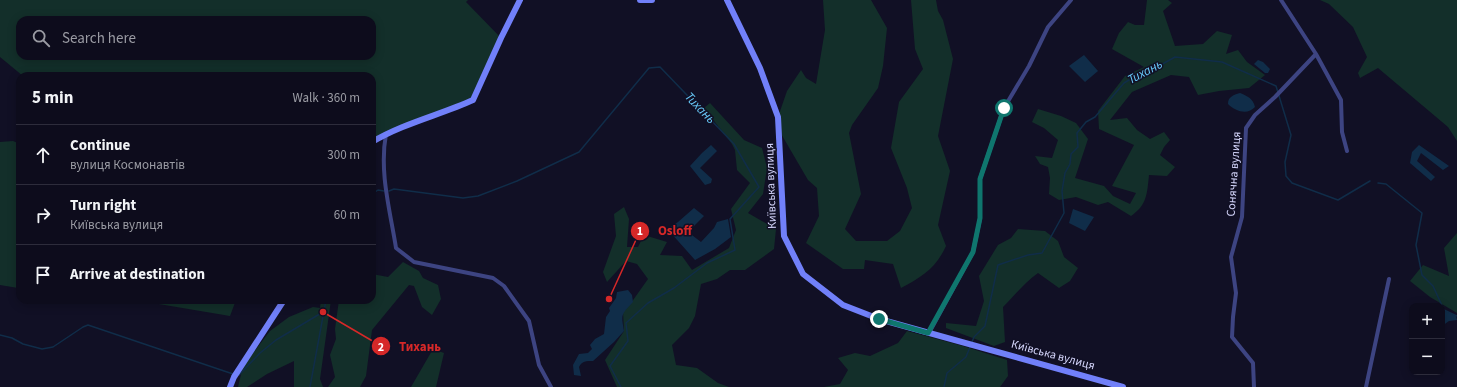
<!DOCTYPE html>
<meta charset="utf-8">
<style>
body{margin:0;font-family:"Source Sans 3",sans-serif;background:#161525;color:#f1f3f6}
.controls{position:absolute;right:12px;bottom:12px;display:grid;overflow:hidden;border-radius:8px;box-shadow:0 2px 10px #0003}
.controls button{width:36px;height:36px;display:grid;place-items:center;padding:0;border:0;border-bottom:1px solid #2d2c3b;background:#0d0c1c;color:#f1f3f6;font:20px sans-serif}
.stop{position:absolute;width:12px;height:12px;margin:-9px;border:3px solid #0f766e;border-radius:50%;background:#fff}
.stop.end{background:#0f766e;border-color:#fff;box-shadow:0 1px 4px #0008}
.list{margin:0;padding:0;list-style:none}
h2{display:flex;justify-content:space-between;align-items:center;height:52px;margin:0;padding:0 16px;font-size:17px}
h2 small{font-size:13px;font-weight:400;color:#9a9ba3}
.list li{display:grid;grid-template-columns:26px 1fr auto;gap:12px;align-items:center;box-sizing:border-box;height:60px;padding:0 16px;border-top:1px solid #2d2c3b}
.list b{display:block;font-size:15px;white-space:nowrap}
.list p{margin:0;font-size:13px;white-space:nowrap;color:#9a9ba3}
.list em{font-size:13px;font-style:normal;color:#9a9ba3}
.icon{flex:none;width:22px;height:22px;fill:none;stroke:currentColor;stroke-width:2;stroke-linecap:round;stroke-linejoin:round}
.map{position:relative;flex:none;width:1457px;height:387px;overflow:hidden}
.search{position:absolute;background:#0d0c1c;box-shadow:0 2px 10px #0003;left:16px;top:16px;width:360px;height:44px;display:flex;align-items:center;gap:10px;box-sizing:border-box;padding:0 14px;border-radius:12px;color:#9a9ba3;font-size:15px}
.panel{position:absolute;background:#0d0c1c;box-shadow:0 2px 10px #0003;left:16px;top:72px;width:360px;height:232px;border-radius:12px}
.map>svg:first-child{display:block}
.green{fill:#132f2a;fill-rule:evenodd}
.water{fill:#102d49}
.lines{fill:none;stroke-linecap:round;stroke-linejoin:round}
.stream{stroke:#102d49;stroke-width:1.5}
.street{stroke:#3d4482;stroke-width:4}
.secondary{stroke:#7180f9;stroke-width:6}
.route{stroke:#0f766e;stroke-width:5}
.labels{text-anchor:middle;dominant-baseline:central;stroke-width:3;stroke-linejoin:round;paint-order:stroke}
.street-label{font-size:12px;fill:#d6d7fd;stroke:#111025}
.water-label{font-size:13px;font-style:italic;fill:#68c9f9;stroke:#111025}
.leader{fill:none;stroke:#d62828;stroke-width:1.5}
.callout-dot{fill:#d62828;stroke:#111025;stroke-width:1.5}
.mark-label{font-size:12px;text-anchor:middle;font-weight:bold;fill:#fff}
.callout-label{font-size:13px;text-anchor:middle;font-weight:bold;fill:#d62828;stroke:#111025;stroke-width:3;stroke-linejoin:round;paint-order:stroke}
</style>
<div class="map">
<svg width="1457" height="387" viewBox="0 0 1457 387">
<rect width="100%" height="100%" fill="#111025"/>
<!-- green -->
<path class="green" d="M0 0H468L466 2 501 38 473 100 372 142V76H23L0 57ZM20 20H372V56H20Z
M823 0H871L887 28 883 66 878 88 852 125 849 133 861 194 845 229 856 241H887L900 231 912 208 907 188 891 148 899 102 923 69 915 49 911 0H936L938 11 943 20 953 59 938 136 950 171 938 225 946 246C936 268 922 277 901 288L893 264 865 260 864 269H843L806 243 819 216 817 188 808 180 780 132 778 117 787 91 801 70 806 78 816 84 825 30Z
M1147 0H1168L1172 3 1163 11 1175 46 1203 44 1217 31 1232 35 1226 54 1238 50 1247 62 1265 75 1249 88 1219 91 1198 95 1189 77 1171 75 1132 92 1110 120 1127 118 1137 130 1150 139 1164 132 1170 140 1164 147 1160 155 1175 167 1167 176 1149 175C1147 194 1147 205 1131 216L1108 202 1098 205 1076 197 1059 200 1049 194 1050 178 1048 167 1040 164 1035 156 1052 158 1058 140 1044 128 1032 122 1038 109 1061 116 1076 123 1088 139 1075 178 1104 186 1113 196 1130 204 1136 193 1112 186 1134 145 1099 129 1098 111 1125 76 1144 67 1112 49 1119 33 1128 22 1135 25H1144Z
M1320 0H1457V141L1448 127 1378 68 1360 78 1358 73 1367 57 1353 27 1329 4Z
M710 103 744 140 762 148 767 168 763 194 748 213 776 229 774 249 745 270H730L717 279 701 284 695 316 689 328 672 345 676 365 697 368 718 383 729 387H617L605 360 624 331 623 312 631 303 648 279 637 264 626 261 607 282 603 272 616 236 614 214 624 207 629 219 627 247H638L644 235 667 242 660 255 682 256 692 270 729 248 736 230 731 209 750 183 737 170 735 150 732 144 704 108Z
M13 141 20 144V287L18 288 0 285V142Z
M1018 229 1045 231 1058 241 1064 257 1078 268 1070 281 1059 288 1038 273C1024 283 1015 295 1003 307L1005 342 994 346 946 328V323L976 326 984 301 979 276 998 245 1011 238Z
M1457 233V313L1430 297 1410 281 1423 265 1449 276 1444 248Z
M403 262 419 271 423 278 438 285 441 299 432 315 422 307 414 286 409 285 372 330 366 376 360 387H328L335 377 330 355 336 339 335 329 339 300H372V274L388 277Z
M135 300H236L230 316Z
M321 300H331L320 379 323 387H294V361L267 374 247 387H238L243 366 270 331 289 317 313 307 320 308Z
M907 331 963 346 1007 360 1008 376 1000 387H824L840 384 848 370 838 358 855 353 870 356 898 343Z
M433 349 444 353 436 387H411Z"/>
<!-- water -->
<path class="water" d="M1084 55 1098 71 1085 82 1069 66Z
M1258 60 1263 62 1270 69 1268 73H1265L1254 64Z
M1240 93C1247 96 1253 98 1255 107 1248 115 1236 112 1228 104 1228 97 1233 95 1240 93Z
M711 145 717 151 700 168 712 179 711 183 705 185 690 166 702 153Z
M1419 145 1449 166 1443 170 1421 153 1417 161 1435 177 1431 181 1410 163 1412 152Z
M694 208 704 216 688 232 701 242 714 228 717 222 728 219 731 237 715 249 695 260 670 232 669 228 678 222Z
M1073 209 1094 217 1085 231 1069 223Z
M628 290 632 295 633 302C621 315 621 314 624 331L614 342 593 361C586 361 582 361 579 367L581 376 574 375 573 365 579 354 588 353 592 349 590 345 595 339 604 334 606 317 610 311 609 308 616 298 617 292Z
M1444 310 1456 316 1457 320 1449 321 1442 326V312Z"/>
<g class="lines">
<!-- stream -->
<path class="stream" d="M1378 183 1386 184 1422 213 1416 245 1422 275 1433 286 1444 310 1457 316
M389 191 394 189 463 198 478 196 517 181 579 152 649 68 660 67 734 144 759 187 730 219 735 250 707 263 674 288 648 303 626 323 628 341 610 366 621 387
M372 194 378 190 384 191
M0 335 12 338 23 344 42 349 53 347 83 327 88 325 233 374
M972 342 974 337 985 326 998 265 1028 255 1042 253 1064 213 1062 191 1065 173 1070 164 1071 154 1078 147 1077 133 1086 122 1095 117 1124 83 1151 67 1159 66 1175 57 1222 62 1276 86 1291 135 1285 162 1286 176 1292 183 1338 200 1370 181
M239 375 260 353 276 340 323 312
M310 387 326 300
M944 387 947 373 966 357 970 347"/>
<!-- street -->
<path class="street" d="M1281 0 1316 54 1341 100 1342 132 1347 151
M386 134C379 172 390 210 396 248L414 262 493 278 504 286 529 321 539 365 551 387
M929 333 973 252 980 219V179L1004 108 1029 66 1048 27 1071 0
M1254 387 1253 363 1232 337 1233 317 1236 293 1231 257 1242 217 1246 128 1255 115 1275 97 1316 54
M1366 387 1389 279"/>
<!-- secondary -->
<path class="secondary" d="M640 0H652
M727 0 760 68 778 117 784 236 803 274 843 305 879 319 1123 387
M372 142C404 123 440 115 473 100L501 38 520 0
M230 387 234 377 284 300"/>
</g>
<g class="lines">
<!-- route -->
<path class="route" d="M879 319 928 333 973 252 980 218V179L1004 108"/>
</g>
<g class="labels">
<!-- street labels -->
<g class="street-label">
<text transform="translate(1234 174) rotate(-86)">Сонячна вулиця</text>
<text transform="translate(771 186) rotate(-92)">Київська вулиця</text>
<text transform="translate(1053 355) rotate(15)">Київська вулиця</text>
</g>
<!-- water labels -->
<g class="water-label">
<text transform="translate(1145 72) rotate(-28)">Тихань</text>
<text transform="translate(700 108) rotate(46)">Тихань</text>
</g>
</g>
<!-- callouts -->
<path class="leader" d="M609 299L640 231M323 312L381 346"/>
<g class="callout-dot">
<circle cx="609" cy="299" r="4"/>
<circle cx="323" cy="312" r="4"/>
<circle cx="640" cy="231" r="10"/>
<circle cx="381" cy="346" r="10"/>
</g>
<g class="mark-label">
<text x="640" y="235">1</text>
<text x="381" y="351">2</text>
</g>
<g class="callout-label">
<text x="675" y="235">Osloff</text>
<text x="420" y="351">Тихань</text>
</g>
</svg>
<div class="controls">
<button>+</button>
<button>−</button>
</div>
<div class="stop" style="left:1004px;top:108px"></div>
<div class="stop end" style="left:879px;top:319px"></div>
<div class="search"><svg class="icon" aria-label="search" viewBox="0 0 24 24"><circle cx="10" cy="10" r="6"/><path d="M15 15l6 6"/></svg>Search here</div>
<section class="panel">
<h2>5 min<small>Walk · 360 m</small></h2>
<ul class="list">
<li><svg class="icon" aria-label="ahead" viewBox="0 0 24 24"><path d="M12 20V5M6 11l6-6 6 6"/></svg><div><b>Continue</b><p>вулиця Космонавтів</p></div><em>300 m</em></li>
<li><svg class="icon" aria-label="right" viewBox="0 0 24 24"><path d="M7 20v-9h11M14 6l5 5-5 5"/></svg><div><b>Turn right</b><p>Київська вулиця</p></div><em>60 m</em></li>
<li><svg class="icon" aria-label="arrive" viewBox="0 0 24 24"><path d="M6 21V4h12l-3 4 3 4H6"/></svg><div><b>Arrive at destination</b></div></li>
</ul>
</section>
</div>
